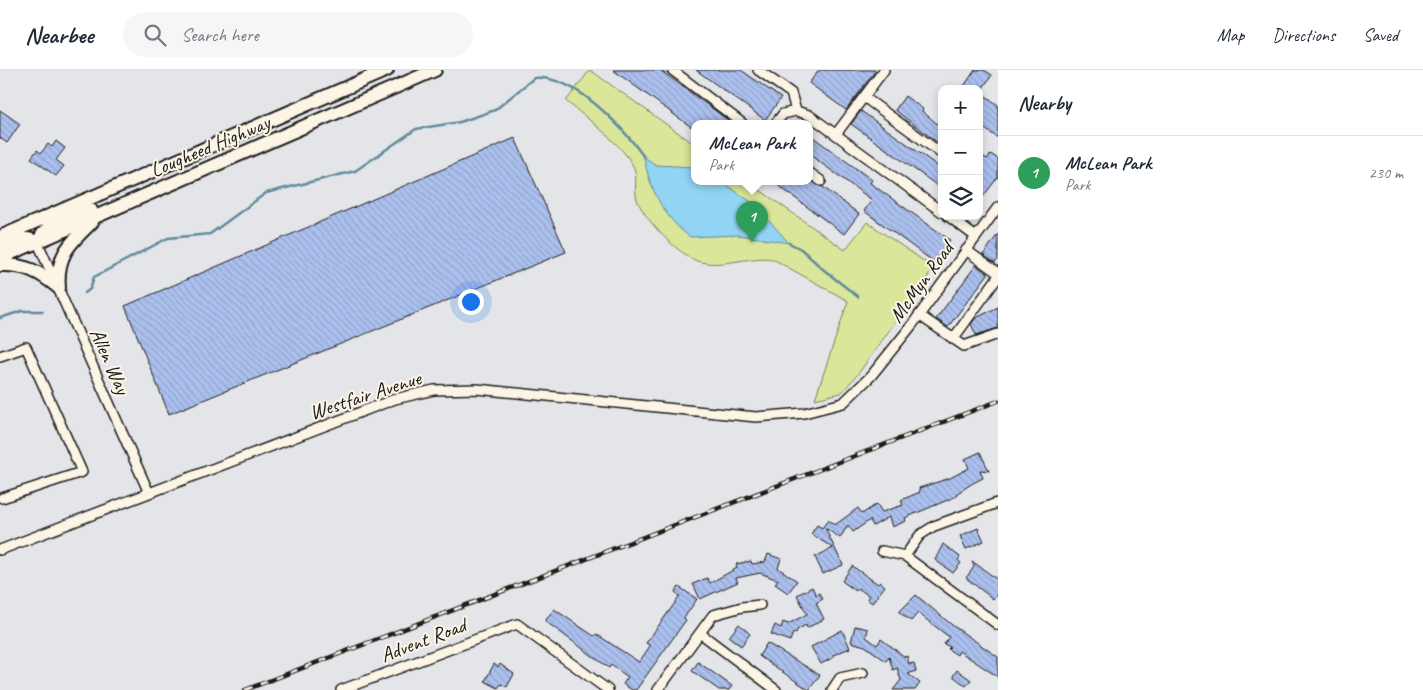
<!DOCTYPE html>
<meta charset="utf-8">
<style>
body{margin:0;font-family:Caveat,sans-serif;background:#f6f6f7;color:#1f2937}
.controls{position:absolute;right:15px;top:15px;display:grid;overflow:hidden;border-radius:10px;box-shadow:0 2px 8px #0003}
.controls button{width:45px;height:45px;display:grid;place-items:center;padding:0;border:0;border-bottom:1px solid #e0e1e3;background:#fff;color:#1f2937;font:25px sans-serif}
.you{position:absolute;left:470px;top:231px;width:18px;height:18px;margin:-12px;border:4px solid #fff;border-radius:50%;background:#1a73e8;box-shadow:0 0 0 8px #1a73e833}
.badge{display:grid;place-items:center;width:32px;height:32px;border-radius:50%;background:#0f766e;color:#fff;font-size:16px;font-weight:700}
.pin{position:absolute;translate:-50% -41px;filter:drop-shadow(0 1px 2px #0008)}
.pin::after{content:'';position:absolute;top:26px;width:18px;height:15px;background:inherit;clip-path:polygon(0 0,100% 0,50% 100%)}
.popup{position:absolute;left:691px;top:50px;width:122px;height:65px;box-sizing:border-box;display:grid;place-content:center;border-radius:10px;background:#fff;filter:drop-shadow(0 1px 4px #0005);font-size:16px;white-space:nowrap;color:#747a83}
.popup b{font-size:19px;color:#1f2937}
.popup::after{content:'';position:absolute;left:50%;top:100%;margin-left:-10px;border:10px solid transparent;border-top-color:#fff}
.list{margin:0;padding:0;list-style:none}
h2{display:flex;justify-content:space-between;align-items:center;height:65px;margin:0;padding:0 20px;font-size:21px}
h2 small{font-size:16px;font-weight:400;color:#747a83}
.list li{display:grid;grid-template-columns:32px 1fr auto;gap:15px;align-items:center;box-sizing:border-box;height:75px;padding:0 20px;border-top:1px solid #e0e1e3}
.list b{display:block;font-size:19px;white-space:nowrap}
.list p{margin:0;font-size:16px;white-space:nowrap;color:#747a83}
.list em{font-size:16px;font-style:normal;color:#747a83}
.icon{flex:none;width:28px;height:28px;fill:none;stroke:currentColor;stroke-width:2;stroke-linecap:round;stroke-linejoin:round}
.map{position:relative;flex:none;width:998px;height:620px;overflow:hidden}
header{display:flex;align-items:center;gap:30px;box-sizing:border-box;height:70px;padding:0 25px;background:#fff;border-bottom:1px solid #e0e1e3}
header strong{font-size:24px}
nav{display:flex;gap:28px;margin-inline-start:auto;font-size:18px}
.search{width:350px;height:45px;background:#f6f6f7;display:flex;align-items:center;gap:12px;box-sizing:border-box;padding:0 18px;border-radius:28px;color:#747a83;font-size:19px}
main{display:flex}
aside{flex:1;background:#fff}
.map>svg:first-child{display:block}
.park{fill:#dae699;stroke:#7b815a}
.water{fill:#92d4f4;stroke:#638a9e}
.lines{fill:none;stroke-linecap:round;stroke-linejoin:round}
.stream{stroke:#638a9e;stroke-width:2.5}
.building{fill:url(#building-back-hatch);stroke:#1c1c1c}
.minor-casing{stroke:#1c1c1c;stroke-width:12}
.highway-casing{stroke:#1c1c1c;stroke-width:16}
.minor{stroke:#fcf5e5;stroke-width:9}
.highway{stroke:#fcf5e5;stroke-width:12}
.rail-casing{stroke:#1c1c1c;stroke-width:4.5}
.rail{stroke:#fcf5e5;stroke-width:2.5;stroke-dasharray:8;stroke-linecap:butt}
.labels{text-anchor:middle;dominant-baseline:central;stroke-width:4;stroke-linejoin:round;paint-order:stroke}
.street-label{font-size:21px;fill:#1c1c1c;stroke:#fcf5e5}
</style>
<header>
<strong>Nearbee</strong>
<div class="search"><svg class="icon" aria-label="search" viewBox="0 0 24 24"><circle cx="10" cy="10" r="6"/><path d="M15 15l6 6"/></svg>Search here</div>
<nav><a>Map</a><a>Directions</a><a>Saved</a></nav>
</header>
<main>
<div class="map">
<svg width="998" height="620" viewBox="0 0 998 620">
<defs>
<pattern id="building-back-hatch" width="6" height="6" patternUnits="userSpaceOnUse" patternTransform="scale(1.25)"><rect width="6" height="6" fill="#abc0ee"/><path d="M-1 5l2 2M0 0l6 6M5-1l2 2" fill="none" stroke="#93a4cc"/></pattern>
</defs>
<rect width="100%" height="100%" fill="#e4e5e8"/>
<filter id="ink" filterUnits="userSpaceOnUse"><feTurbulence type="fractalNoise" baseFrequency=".02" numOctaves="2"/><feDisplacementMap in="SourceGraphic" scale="10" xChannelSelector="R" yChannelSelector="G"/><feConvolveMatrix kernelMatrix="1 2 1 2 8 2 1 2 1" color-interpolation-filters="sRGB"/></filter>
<g filter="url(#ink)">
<!-- park -->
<path class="park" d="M590 0 694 74V111H747L845 180 867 152 934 198 858 304 841 323 815 329 848 231 773 189C749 185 721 199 697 191 677 183 647 152 638 132 633 122 638 108 634 98 624 75 585 47 566 31Z"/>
<!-- water -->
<path class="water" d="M644 87 656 95 694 97V111H721L754 134 789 173 738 165 690 167C664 148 649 118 644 87Z"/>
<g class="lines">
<!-- stream -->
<path class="stream" d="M789 173 801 179 824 200 858 227
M85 223 90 219 94 207 168 168 210 164 266 123 355 101 416 59 460 52 495 40 534 8C575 5 622 56 644 87
M0 248 22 241H43"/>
</g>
<!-- building -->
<path class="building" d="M613 0H660L732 53H694V59Z
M696 0H741L781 28 765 50Z
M819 0H876L846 40 809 13Z
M975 0H984L992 5 982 19H962Z
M979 21 998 35V68L979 55Z
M905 26 923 39 922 41 942 58V76L895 40Z
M0 40 20 54 7 73 0 68Z
M861 41 942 99V119L851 54Z
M810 65 872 110 870 113 950 170 934 192 864 141 872 130 810 85Z
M515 68 566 182 169 344 125 236Z
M56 71 65 78 56 90 64 96 56 106 31 88 37 80 41 83 48 74 52 77Z
M979 84 987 89 991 84 998 89V107L979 132Z
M810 110 823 117 859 144 844 164 772 111Z
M998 164V189L995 193 983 185Z
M976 195 988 204 948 257 936 249Z
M998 237V258L976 265 971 254 976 248Z
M980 382 989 401 980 400 983 408 973 413 956 424 957 426 905 448 906 451 892 457 889 447 873 456 870 450 853 462 848 455 840 468 825 458 843 495 823 504 815 487 833 478 811 464 817 455 822 458 828 450 835 455 858 438 862 444 877 434 882 442 903 435 901 430 920 422 919 418 950 408 969 398 965 389Z
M978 458 984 471 966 479 960 466Z
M943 474 960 487 958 490 961 493 953 503 935 490Z
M768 484 781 489 778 498 797 511 788 523 775 514 778 510 760 503 736 508 738 512 700 529 693 514 707 508 710 513 737 498 736 494 751 491 752 494 765 492Z
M972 491 998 510V523L993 529 966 508 974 497Z
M852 496 878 514 880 512 885 516 872 533 867 529 869 526 858 518 856 521 842 511Z
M679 517 697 529 684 548 686 550 636 620H632L623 614 628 607 611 595 609 598 545 551 554 539 594 566 596 564 639 592 650 576 646 573 680 526 675 522Z
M812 517 816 525 819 523 823 529 816 533 824 549 807 558 806 555 797 560 796 564 793 563 790 571 771 564 775 555 781 558 783 552 788 554 807 544 797 525Z
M916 525 952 555 998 587V607L959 581 957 585 948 579 950 577 944 574 949 567 918 543 911 551 899 542Z
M739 554 750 564 741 576 729 567Z
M855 556 868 559 866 567 877 575 881 569 905 587 907 586 909 594 914 593 916 601 908 604 920 613 915 620H893L901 610 897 598 893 600 889 587 886 591 865 576 851 572Z
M842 560 850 578 833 585 834 587 821 594 811 577Z
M767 573 820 605 809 620 759 586Z
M698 592 732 616 729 620H719L692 601Z
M494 594 498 597 500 594 514 604 507 617 501 614 498 618 485 611Z
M957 600 971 610 966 616 953 606Z"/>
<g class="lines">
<!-- minor casing -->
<g class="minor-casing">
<path id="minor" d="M672 0 742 53
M758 0 791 23 796 41
M864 27 942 84
M796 41 809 45 942 142
M776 53 783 44 796 41
M836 64 884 0
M810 103 821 111
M948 146 976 167
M38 173 149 423
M966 180 998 203
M919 245 964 276 998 264
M953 269 998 207
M0 286 26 277 82 402 2 428
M0 480 395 329 434 320 477 319 756 347 804 343 843 333 871 306 912 255 998 137
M882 481 905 486 920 465 934 456 997 433
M905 486 998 555
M700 563 776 620
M341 620 517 554 608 620
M658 620 713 545 742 537 760 535
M832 620 840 608 863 603"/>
</g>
<!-- highway casing -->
<g class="highway-casing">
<path id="highway" d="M0 167 387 0
M40 169C46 152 76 146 91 140
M0 179C14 172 24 164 38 173
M0 188 435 0
M0 195C25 194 40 202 59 218
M59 218C56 185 70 173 92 152"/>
</g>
<!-- minor -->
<use href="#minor" class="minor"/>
<!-- highway -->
<use href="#highway" class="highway"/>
<!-- rail casing -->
<g class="rail-casing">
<path id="rail" d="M245 620 998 331"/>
</g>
<!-- rail -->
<use href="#rail" class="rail"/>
</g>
</g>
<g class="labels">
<!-- street labels -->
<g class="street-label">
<text transform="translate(210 76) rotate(-23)">Lougheed Highway</text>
<text transform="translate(921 212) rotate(-54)">McMyn Road</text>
<text transform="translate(110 291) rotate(66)">Allen Way</text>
<text transform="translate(365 325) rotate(-18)">Westfair Avenue</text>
<text transform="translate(423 570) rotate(-21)">Advent Road</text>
</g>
</g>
</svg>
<div class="controls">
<button>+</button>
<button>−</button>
<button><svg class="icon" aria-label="layers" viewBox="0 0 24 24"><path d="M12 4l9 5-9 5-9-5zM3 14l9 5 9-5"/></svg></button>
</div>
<div class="you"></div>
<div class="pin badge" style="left:752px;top:172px;background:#2e9e5b">1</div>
<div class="popup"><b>McLean Park</b>Park</div>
</div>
<aside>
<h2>Nearby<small></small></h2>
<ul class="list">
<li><span class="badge" style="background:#2e9e5b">1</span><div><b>McLean Park</b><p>Park</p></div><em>230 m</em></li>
</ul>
</aside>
</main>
